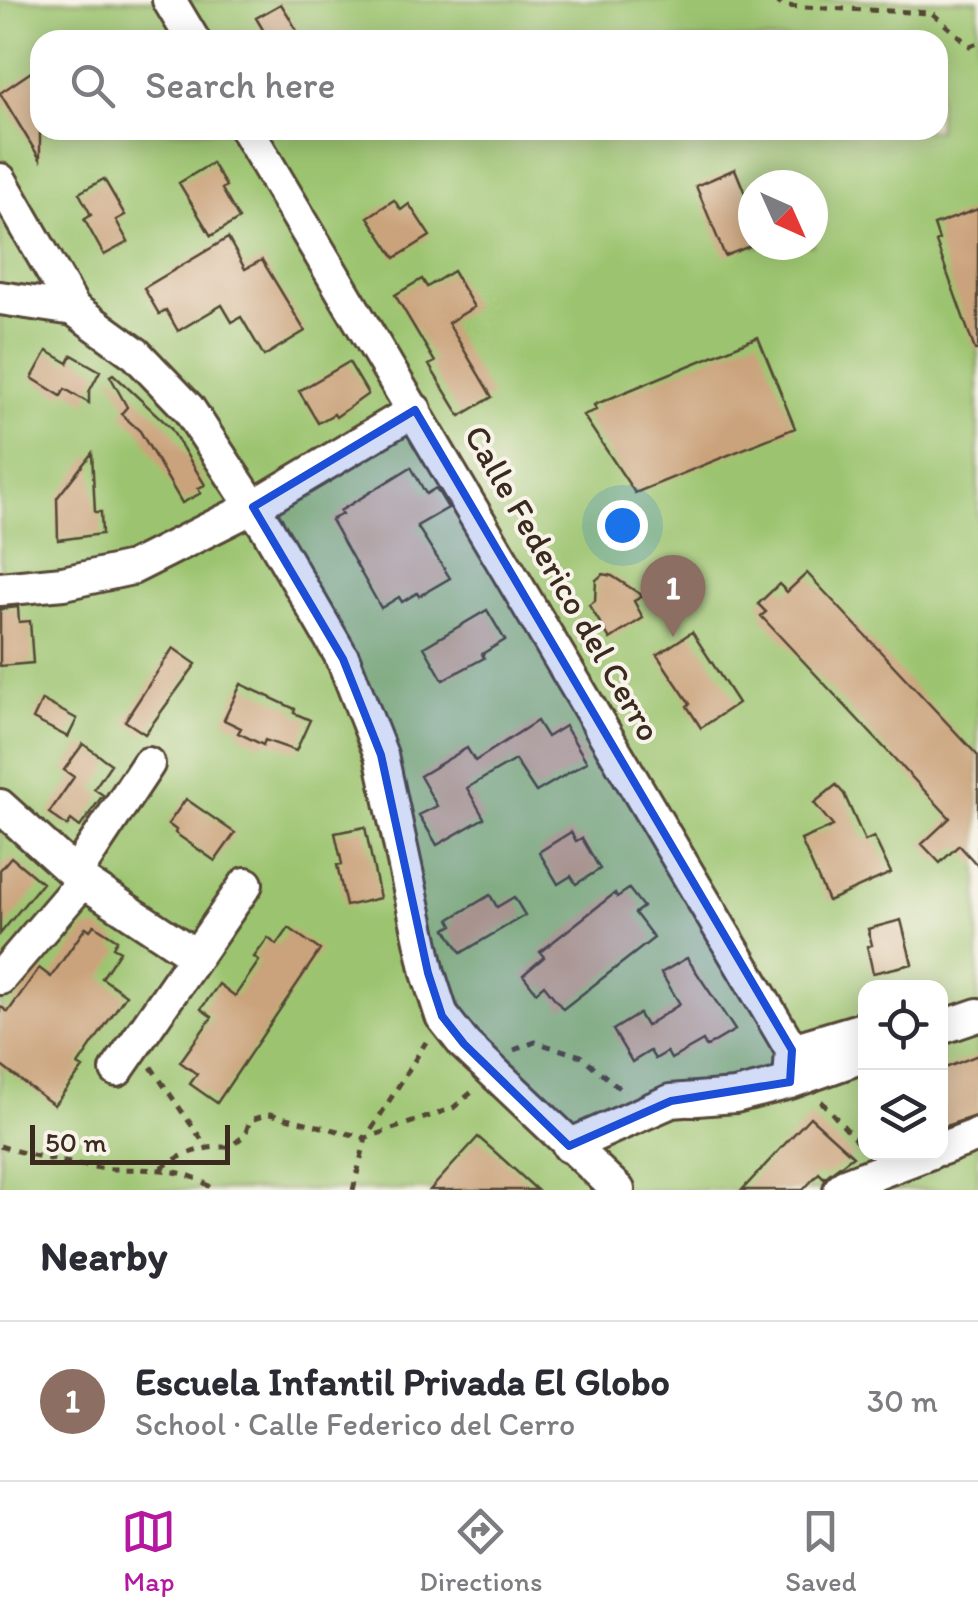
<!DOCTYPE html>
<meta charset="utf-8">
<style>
body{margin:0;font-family:Itim,sans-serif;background:#f7f7f7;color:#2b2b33}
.controls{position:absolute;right:30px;bottom:30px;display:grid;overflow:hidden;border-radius:20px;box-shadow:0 5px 25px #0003}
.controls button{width:90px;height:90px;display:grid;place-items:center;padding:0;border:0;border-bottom:2px solid #e1e1e2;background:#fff;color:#2b2b33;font:50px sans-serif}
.compass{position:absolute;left:738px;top:170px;width:90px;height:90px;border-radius:50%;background:#fff;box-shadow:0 5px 25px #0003;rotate:135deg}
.scale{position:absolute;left:30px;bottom:25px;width:200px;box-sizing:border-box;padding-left:10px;border:5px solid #3b2a1e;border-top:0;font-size:28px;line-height:35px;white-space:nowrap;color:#3b2a1e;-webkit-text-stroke:8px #f7f3e8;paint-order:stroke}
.you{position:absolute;left:622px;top:525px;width:35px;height:35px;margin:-25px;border:8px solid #fff;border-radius:50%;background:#1a73e8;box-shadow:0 0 0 15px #1a73e833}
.badge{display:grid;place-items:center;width:65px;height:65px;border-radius:50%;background:#b5179e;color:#fff;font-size:32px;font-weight:700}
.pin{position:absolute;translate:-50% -82px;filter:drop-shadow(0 2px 5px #0008)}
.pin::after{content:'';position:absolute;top:52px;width:35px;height:30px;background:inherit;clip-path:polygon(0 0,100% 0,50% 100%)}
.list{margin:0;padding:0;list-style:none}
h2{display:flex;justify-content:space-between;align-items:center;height:130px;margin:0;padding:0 40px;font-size:42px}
h2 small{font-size:32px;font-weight:400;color:#7c7c81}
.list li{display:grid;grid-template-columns:65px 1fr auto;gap:30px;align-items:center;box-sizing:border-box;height:160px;padding:0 40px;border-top:2px solid #e1e1e2}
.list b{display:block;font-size:38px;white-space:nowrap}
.list p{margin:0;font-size:32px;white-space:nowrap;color:#7c7c81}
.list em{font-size:32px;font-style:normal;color:#7c7c81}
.icon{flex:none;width:55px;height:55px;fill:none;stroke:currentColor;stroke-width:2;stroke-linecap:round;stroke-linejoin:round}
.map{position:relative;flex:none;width:978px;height:1190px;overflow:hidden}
.search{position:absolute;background:#fff;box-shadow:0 5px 25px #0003;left:30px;right:30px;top:30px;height:110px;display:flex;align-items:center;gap:25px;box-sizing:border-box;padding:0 35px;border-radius:30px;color:#7c7c81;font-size:38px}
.sheet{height:290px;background:#fff}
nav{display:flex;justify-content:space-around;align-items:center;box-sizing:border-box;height:140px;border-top:2px solid #e1e1e2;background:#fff;font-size:28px;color:#7c7c81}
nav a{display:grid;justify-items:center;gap:5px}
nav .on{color:#b5179e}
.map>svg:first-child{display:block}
.green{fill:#9cc46f;stroke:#6c7746;stroke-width:2.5;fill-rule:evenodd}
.building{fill:#caa37c}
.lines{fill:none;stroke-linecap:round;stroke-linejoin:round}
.minor-casing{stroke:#554636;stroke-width:38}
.path{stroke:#554636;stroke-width:5;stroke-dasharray:8 8;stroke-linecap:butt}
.minor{stroke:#fff;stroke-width:32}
.marked{fill:#1d4ed8;fill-opacity:0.2;stroke:#1d4ed8;stroke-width:8;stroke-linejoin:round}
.labels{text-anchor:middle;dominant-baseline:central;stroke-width:8;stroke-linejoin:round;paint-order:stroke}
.street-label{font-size:35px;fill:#3b2a1e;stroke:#f7f3e8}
</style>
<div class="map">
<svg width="978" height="1190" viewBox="0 0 978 1190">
<rect width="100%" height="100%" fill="#f7f3e8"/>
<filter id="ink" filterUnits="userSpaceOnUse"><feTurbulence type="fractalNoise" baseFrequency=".01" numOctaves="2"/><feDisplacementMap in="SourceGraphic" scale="20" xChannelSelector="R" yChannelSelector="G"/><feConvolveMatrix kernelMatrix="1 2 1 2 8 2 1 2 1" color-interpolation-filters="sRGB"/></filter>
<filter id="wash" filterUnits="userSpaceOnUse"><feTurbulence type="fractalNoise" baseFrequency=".0048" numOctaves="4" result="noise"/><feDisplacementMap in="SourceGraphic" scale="40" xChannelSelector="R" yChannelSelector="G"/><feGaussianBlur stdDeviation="2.25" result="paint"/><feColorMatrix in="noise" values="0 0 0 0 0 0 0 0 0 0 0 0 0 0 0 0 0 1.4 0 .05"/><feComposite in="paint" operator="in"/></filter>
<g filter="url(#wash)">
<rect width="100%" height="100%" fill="#e8e2c1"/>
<!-- green -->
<path class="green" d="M0 0H978V1190H0ZM40 40H938V130H40ZM753 185H813V245H753ZM866 988H940V1152H866Z"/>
<g id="blocks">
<!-- building -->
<path class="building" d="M281 4 288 15 302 40H269L256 18Z
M31 72 40 87V159L0 93Z
M212 163 226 186 222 189 239 219 211 236 179 183Z
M735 169 753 213V245L725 256 696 186Z
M104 179 125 215 116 220 128 242 104 255 84 219 91 215 79 193Z
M394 200 401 210 409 204 430 236 395 258 368 217Z
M978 209V350H975L936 242 939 240 934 225Z
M228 238 245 269 262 260 305 331 264 356 241 317 232 322 222 305 178 331 166 310 159 314 144 288Z
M453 271 474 307 448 323 492 397 460 416 429 365 435 362 395 295 422 279 427 287Z
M758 337 795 428 635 493 583 415 596 410 594 405Z
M47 351 68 363 72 355 100 371 89 392V403L65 389 61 396 32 378Z
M349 362 368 394 336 417 334 414 318 423 299 391Z
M113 374 170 427 205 485 198 488 201 493 182 503 140 431 121 414 127 407 110 376Z
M92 453 95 512H101L102 534 58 540 57 498Z
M411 467 426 494 436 488 448 508 417 526 450 578 419 596 417 593 402 602 399 597 381 608 331 520 342 514 340 511Z
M807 573 978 756V866L959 845 940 863 922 844 950 818 761 616 766 612 758 604 779 584 787 592Z
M603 574 612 576 643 596 634 601 643 618 610 639 589 605 595 601 596 580Z
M18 607 19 622 30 621 33 663 0 666V609Z
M487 610 505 640 482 654 484 658 443 680 424 647Z
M692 632 738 703 701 728 687 706 690 704 657 655Z
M173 648 196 664 145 734 125 721Z
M241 684 295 709 294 713 310 720 296 751 265 740 263 745 238 733 241 728 224 720Z
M42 700 77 719 68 737 33 719Z
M537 721 547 737 565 726 587 762 536 792 515 760 467 788 484 818 437 845 419 815 437 806 420 776 467 748 475 761Z
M83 744 111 764 94 789 103 795 80 827 71 820 67 826 49 813 74 777 64 770Z
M836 785 844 794 865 841 874 837 891 873 828 901 801 840 833 826 814 803Z
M186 799 235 833 215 861 175 833 176 830 168 824Z
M365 827 380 898 346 906 337 865 342 864 335 833Z
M571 832 576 841 582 838 600 869 576 884 571 876 558 884 539 852Z
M11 857 42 883 0 934V870Z
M629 889 643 907 635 913 654 938 563 1009 544 985 536 992 523 975 544 957 540 952 615 893 617 897Z
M490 895 497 907 514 897 525 915 461 953 446 929 453 925 450 919Z
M901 920 912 964 873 973 867 946 872 945 868 929Z
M94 925 117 940 113 947 120 951 102 978 126 995 78 1065 83 1068 54 1105 0 1065V1006L8 1012 39 968 51 977 86 927 90 930Z
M289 928 320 950 217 1103 190 1084 197 1074 180 1062 212 1017 201 1009 219 984 235 996 259 961 254 957 268 938 277 945Z
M687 958 735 1030 706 1047 703 1041 671 1059 667 1052 655 1059 650 1051 632 1062 613 1030 639 1014 646 1026 680 1004 661 973Z
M978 1055V1115L940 1128V1070Z
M810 1117 853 1156 824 1178 819 1173 803 1190H742Z
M478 1137 494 1151 537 1190H430Z"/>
</g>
</g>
<g filter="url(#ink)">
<use href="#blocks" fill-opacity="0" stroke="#554636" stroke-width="2.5"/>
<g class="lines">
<!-- minor casing -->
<g class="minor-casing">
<path id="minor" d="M169 0 193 40
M247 130 792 1050 790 1082
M0 180 74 309 136 354 188 408 267 528 343 659 381 755 428 973 442 1016 464 1044 618 1190
M0 298 74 309
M0 589 63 583 132 568 253 507 415 410
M0 806 83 881 196 956
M75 874 148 764
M0 978 83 881
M940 1028 978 1015
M792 1050 866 1028
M117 1070 246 884
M569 1146 671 1101 735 1096 790 1082 866 1055
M940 1149 978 1135
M840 1190 845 1185 931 1152"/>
</g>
<!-- path -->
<path class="path" d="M775 0 783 6 932 13 970 46 978 43
M514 1050 535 1042 581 1056 625 1093
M151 1067 206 1146
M821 1101 864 1149
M0 1146C31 1156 68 1163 100 1168 140 1172 181 1162 214 1190
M161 1168C184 1153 202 1146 230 1147L245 1135 250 1120 270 1114 366 1138 453 1108 472 1092
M353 1190 366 1138 426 1042"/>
<!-- minor -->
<use href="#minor" class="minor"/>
</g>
</g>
<!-- marked area -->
<path class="marked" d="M415 410 792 1050 790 1082 671 1101 569 1146 464 1044 442 1016 428 973 381 755 343 659 253 507Z"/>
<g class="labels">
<!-- street labels -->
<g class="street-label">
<text transform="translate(563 583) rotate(60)">Calle Federico del Cerro</text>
</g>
</g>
</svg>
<div class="controls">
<button><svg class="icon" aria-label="locate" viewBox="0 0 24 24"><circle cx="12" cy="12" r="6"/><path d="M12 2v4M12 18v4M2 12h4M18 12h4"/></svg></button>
<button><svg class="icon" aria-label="layers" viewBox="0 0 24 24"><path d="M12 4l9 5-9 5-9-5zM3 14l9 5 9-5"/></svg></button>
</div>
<svg class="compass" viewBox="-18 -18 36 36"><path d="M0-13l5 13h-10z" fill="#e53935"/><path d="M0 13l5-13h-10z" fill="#7c7c81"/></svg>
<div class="scale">50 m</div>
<div class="you"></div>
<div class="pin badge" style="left:673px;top:637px;background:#8d6e63">1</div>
<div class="search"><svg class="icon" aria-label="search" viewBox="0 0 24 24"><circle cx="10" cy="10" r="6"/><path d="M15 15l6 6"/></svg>Search here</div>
</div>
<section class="sheet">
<h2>Nearby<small></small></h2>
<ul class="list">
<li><span class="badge" style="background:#8d6e63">1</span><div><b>Escuela Infantil Privada El Globo</b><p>School · Calle Federico del Cerro</p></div><em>30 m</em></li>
</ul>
</section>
<nav>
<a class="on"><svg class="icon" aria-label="map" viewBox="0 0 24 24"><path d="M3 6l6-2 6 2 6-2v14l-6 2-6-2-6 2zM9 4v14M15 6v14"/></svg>Map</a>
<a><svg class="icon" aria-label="directions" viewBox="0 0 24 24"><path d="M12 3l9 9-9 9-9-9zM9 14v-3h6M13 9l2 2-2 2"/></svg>Directions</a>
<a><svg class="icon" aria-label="saved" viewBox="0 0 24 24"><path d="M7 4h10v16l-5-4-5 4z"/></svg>Saved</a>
</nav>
